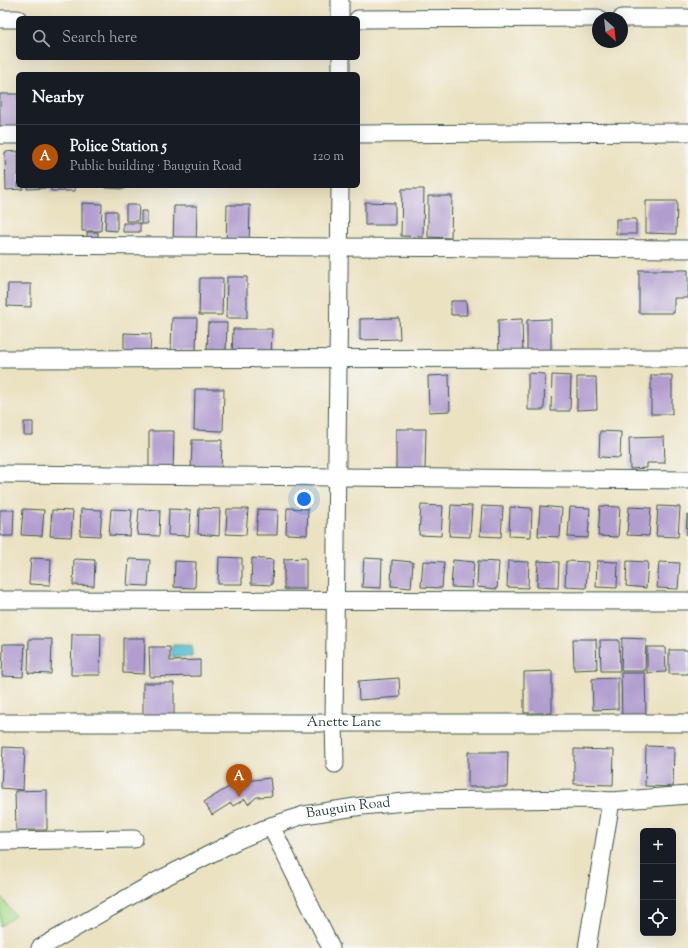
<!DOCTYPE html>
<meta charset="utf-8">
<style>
body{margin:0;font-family:"Sorts Mill Goudy",serif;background:#242831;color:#f1f3f6}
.controls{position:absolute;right:12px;bottom:12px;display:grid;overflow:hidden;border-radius:6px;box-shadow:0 4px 16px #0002}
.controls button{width:36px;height:36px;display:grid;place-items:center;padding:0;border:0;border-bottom:1px solid #363941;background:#171b24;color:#f1f3f6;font:20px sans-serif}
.compass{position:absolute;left:592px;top:12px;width:36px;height:36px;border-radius:50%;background:#171b24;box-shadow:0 4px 16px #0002;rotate:153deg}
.you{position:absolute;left:304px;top:499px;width:14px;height:14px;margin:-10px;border:3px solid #fff;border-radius:50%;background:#1a73e8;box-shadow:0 0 0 6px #1a73e833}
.badge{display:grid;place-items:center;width:26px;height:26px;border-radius:50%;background:#b45309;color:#fff;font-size:13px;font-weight:700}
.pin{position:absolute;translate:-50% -33px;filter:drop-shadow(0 1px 2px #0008)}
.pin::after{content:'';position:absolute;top:21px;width:14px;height:12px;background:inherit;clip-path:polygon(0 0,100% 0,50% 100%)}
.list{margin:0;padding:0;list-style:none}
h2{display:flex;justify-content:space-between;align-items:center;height:52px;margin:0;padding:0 16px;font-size:17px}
h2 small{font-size:13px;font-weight:400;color:#9ea1a6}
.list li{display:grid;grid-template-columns:26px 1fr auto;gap:12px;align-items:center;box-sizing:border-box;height:64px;padding:0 16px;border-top:1px solid #363941}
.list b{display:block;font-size:15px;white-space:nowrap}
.list p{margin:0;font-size:13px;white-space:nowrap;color:#9ea1a6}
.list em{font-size:13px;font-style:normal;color:#9ea1a6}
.icon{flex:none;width:22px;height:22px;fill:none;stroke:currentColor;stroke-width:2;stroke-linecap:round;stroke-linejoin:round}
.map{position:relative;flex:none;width:688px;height:948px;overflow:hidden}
.search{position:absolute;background:#171b24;box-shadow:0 4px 16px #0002;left:16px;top:16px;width:344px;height:44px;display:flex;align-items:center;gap:10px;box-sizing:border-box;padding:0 14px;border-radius:6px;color:#9ea1a6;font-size:15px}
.panel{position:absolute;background:#171b24;box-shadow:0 4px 16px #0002;left:16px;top:72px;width:344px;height:116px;border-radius:6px}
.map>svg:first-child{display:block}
.green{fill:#a9da88;stroke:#648c5e}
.water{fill:#55bed2;stroke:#3a7e83}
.building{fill:#b19ecf}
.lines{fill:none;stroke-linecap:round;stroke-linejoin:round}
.minor-casing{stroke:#3e5649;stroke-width:19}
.minor{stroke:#fff;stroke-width:17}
.labels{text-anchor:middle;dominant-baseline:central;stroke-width:3;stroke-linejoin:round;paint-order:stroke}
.street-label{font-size:14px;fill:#1f3d34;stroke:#f6f6f2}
</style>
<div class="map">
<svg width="688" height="948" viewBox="0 0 688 948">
<rect width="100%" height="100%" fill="#f6f6f2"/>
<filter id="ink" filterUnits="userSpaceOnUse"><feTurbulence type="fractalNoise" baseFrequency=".025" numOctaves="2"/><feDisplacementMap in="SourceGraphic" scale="8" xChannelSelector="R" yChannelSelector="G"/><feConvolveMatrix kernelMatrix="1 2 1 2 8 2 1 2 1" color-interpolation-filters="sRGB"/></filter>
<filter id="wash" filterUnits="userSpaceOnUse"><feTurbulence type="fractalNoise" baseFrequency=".012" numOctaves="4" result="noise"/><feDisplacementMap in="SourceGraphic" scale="16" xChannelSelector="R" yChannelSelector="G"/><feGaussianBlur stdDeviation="0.9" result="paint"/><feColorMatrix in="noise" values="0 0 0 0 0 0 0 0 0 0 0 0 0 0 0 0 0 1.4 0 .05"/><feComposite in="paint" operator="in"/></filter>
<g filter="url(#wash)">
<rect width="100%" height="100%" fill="#ebe2c2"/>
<!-- green -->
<path class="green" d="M0 895 15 916 0 926Z"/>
<!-- water -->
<path class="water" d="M172 645H192V657H172Z"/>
<g id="blocks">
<!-- building -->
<path class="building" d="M0 94H18V136H0Z
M18 151V186H23V189L6 190 5 152Z
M27 186H48V188L27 189Z
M51 186H75V191H51Z
M105 186H125V189L105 188Z
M402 189H424L423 237 401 236Z
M428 196H452L451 238 428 237Z
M646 201H677L676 234 646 233Z
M365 202 395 203V225H365Z
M82 203 102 204 101 231H82Z
M126 205H139L138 221H126Z
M227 205H250L249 248H226Z
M174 206H197L196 247H173Z
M106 211H117V231L105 230Z
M141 211H147V224H141Z
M616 219H636V234H616Z
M123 223H140V232H123Z
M87 232H98V245H87Z
M639 270H688V298H674V313H639Z
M227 277H247V318H226Z
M200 278H223L222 315H199Z
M8 284H31V307L7 306Z
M451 301H466L467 315H451Z
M172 318H197L196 350H171Z
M399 318 400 339 360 340V319Z
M522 319 523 354 499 355 498 320Z
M551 319V355L527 356V320Z
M208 323H227L226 351H207Z
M233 329H272L271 357 232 356Z
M124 333 151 334 150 352H124Z
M528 373 545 374 544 410H528Z
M449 375 450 411 429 412 428 376Z
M552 375 571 376 570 411H551Z
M651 375H672V414H651Z
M577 377H596L597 409 577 410Z
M195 389H224L223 431 194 430Z
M24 422H33V435H24Z
M396 429H426L425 471 396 470Z
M149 431H174L173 473H149Z
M600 431 621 432 620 458 599 457Z
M664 437 665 463H647V468L630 469 629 438Z
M192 440H222L221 473H191Z
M421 505 443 506 441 536 419 535Z
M451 505 472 506 470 537 449 536Z
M482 506 503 507 501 537 480 536Z
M540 506 562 508 560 537 538 536Z
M600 506 620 507 618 537 598 536Z
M658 506 680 507 678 537 656 536Z
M510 507 532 508 531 537 509 536Z
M570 507 590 508 588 538 568 537Z
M629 507 651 508 649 536 627 535Z
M199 508 220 509 219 536 198 534Z
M287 508 308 509 307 535 286 534Z
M23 509 44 510 42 536 21 535Z
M81 509 102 510 100 536 80 535Z
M111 509 132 510 130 536 109 535Z
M139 509 160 510 159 536 137 535Z
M169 509 191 510 189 536 168 535Z
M227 509H248L246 535 226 534Z
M258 509 278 510 277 535H256Z
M0 510H14L13 536H0Z
M52 510 73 511 71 537 50 536Z
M687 514H688V535H686Z
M219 557 242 558V584H218Z
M31 558 51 559 50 585 29 584Z
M252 558 273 560 272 585 251 584Z
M306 558V589H284V559Z
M364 558 382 559 381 588 362 587Z
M74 559 95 560 94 586 73 585Z
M129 559 150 560 148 586 127 585Z
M392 560 413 562 411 588 391 586Z
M453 560 474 562 472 588 451 587Z
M175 561 196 562 195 588 174 587Z
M423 561 444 562 442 588 421 587Z
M478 561 499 562 497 589 477 587Z
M508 561 529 562 528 588 507 587Z
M538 561 559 562 558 588 537 587Z
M566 561 588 562 586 588 565 587Z
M597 561 618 562 617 588 596 587Z
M627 561 648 562 646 588 626 586Z
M659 562 680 563 678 589 657 588Z
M72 634H101L100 675H71Z
M123 638H145L144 674 123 673Z
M622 638 646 639 645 671H621Z
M29 639H52L51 674 28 673Z
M573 639H596L597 669 574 670Z
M600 640H619L620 671H601Z
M3 644H25L23 677 2 676Z
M149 647H170V661L200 660V676L150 677Z
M647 647H665L666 672 647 673Z
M669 650H688V674H669Z
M552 671V713H524V672Z
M621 673H645L646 718H622Z
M399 678 400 697 359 700 358 681Z
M618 678V709L593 710 592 679Z
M143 683H174V716L143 717Z
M646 746 674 747 673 787 645 786Z
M3 747 25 748 23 790 1 788Z
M574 749 614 750 613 785 574 784Z
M468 752H508L507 787H468Z
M270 778 272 796 257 797 248 804 245 799 233 806 231 803 212 815 204 802 237 782Z
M47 790V830H16L15 791Z"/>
</g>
</g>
<g filter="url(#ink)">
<use href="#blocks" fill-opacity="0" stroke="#3e5649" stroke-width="1"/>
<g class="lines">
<!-- minor casing -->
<g class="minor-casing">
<g id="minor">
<path d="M340 0V18"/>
<path d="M622 18H688"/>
<path d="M0 19H18"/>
<path d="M358 19 598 18"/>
<path d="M341 58V74"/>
<path d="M358 134 688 132"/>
<path d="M0 135H18"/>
<path d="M0 245 688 249"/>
<path d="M0 359 688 358"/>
<path d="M0 474 688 480"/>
<path d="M0 600 688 601"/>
<path id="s1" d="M0 723H688"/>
<path d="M335 764 334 723 340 186"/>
<path d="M271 826 331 948"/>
<path d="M0 841 134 839"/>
<path id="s2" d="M40 948 155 882 236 841 271 826 304 815 362 806 416 801 588 799 611 801 688 795"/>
<path d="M587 948 611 801"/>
</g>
</g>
<!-- minor -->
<use href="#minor" class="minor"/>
</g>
</g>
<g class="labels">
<!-- street labels -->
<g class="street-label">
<text stroke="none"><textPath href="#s1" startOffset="344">Anette Lane</textPath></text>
<text stroke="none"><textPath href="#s2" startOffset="341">Bauguin Road</textPath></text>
</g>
</g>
</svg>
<div class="controls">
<button>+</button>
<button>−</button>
<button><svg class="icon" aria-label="locate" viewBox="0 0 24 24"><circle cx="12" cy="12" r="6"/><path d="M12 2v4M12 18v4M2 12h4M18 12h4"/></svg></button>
</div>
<svg class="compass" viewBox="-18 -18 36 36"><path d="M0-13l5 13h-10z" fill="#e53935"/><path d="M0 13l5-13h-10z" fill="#9ea1a6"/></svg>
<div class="you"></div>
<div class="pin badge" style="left:239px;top:797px">A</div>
<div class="search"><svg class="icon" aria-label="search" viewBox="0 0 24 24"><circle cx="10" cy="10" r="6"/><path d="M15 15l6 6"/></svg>Search here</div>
<section class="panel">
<h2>Nearby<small></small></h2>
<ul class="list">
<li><span class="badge">A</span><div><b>Police Station 5</b><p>Public building · Bauguin Road</p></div><em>120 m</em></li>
</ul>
</section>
</div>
